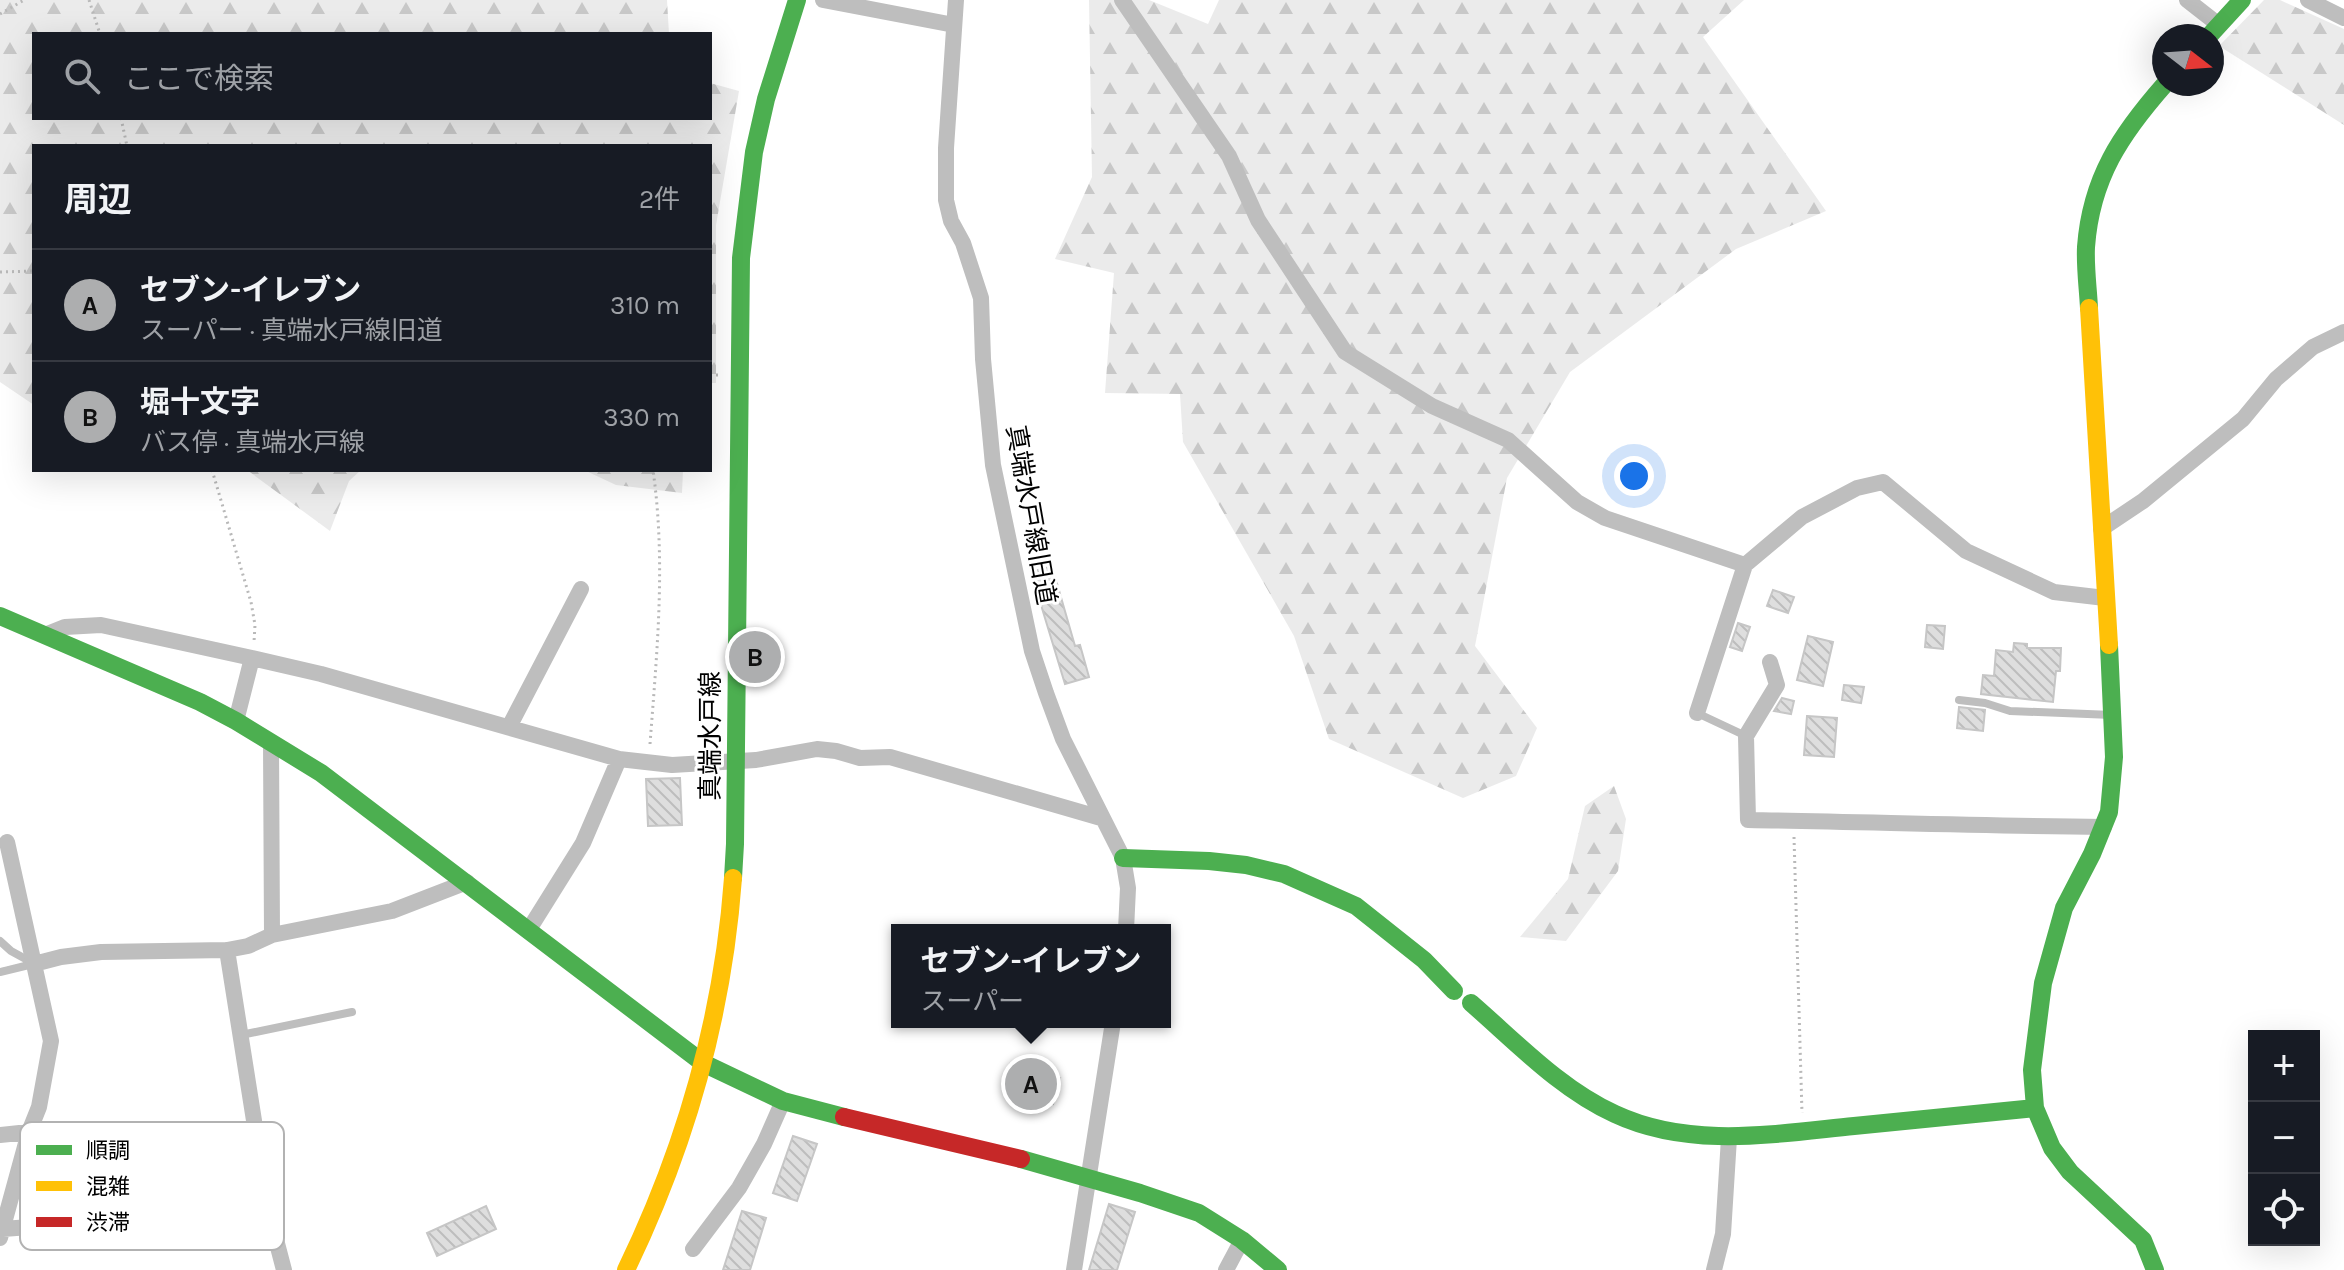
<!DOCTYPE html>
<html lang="ja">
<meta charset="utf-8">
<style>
body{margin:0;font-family:Karla,"Noto Sans JP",sans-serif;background:#20242c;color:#f1f3f6}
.controls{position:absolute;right:24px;bottom:24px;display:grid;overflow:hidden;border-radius:0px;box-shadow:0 8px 32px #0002}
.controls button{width:72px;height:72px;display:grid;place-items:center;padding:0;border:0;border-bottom:2px solid #363941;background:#171b24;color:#f1f3f6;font:40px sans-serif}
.compass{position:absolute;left:2152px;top:24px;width:72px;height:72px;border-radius:50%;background:#171b24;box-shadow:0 8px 32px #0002;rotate:107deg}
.you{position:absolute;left:1634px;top:476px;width:28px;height:28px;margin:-20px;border:6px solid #fff;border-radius:50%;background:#1a73e8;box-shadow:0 0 0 12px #1a73e833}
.badge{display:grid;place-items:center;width:52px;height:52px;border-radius:50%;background:#adaeaf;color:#111;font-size:26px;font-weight:700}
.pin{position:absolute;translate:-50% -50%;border:4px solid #fff;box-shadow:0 2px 8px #0006}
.popup{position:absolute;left:891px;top:924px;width:280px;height:104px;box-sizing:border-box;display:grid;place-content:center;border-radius:0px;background:#171b24;filter:drop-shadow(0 2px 6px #0005);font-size:26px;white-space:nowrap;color:#9ea1a6}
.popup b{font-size:30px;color:#f1f3f6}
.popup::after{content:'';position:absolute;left:50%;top:100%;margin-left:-16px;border:16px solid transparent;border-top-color:#171b24}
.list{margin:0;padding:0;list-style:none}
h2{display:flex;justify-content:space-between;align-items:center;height:104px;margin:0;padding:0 32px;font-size:34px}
h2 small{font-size:26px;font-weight:400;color:#9ea1a6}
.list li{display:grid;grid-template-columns:52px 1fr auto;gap:24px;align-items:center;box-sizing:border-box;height:112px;padding:0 32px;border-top:2px solid #363941}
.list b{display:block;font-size:30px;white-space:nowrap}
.list p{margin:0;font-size:26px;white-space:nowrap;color:#9ea1a6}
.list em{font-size:26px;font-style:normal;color:#9ea1a6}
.icon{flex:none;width:44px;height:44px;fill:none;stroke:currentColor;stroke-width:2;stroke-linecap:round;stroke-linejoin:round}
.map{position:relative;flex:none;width:2344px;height:1270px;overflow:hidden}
.search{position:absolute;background:#171b24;box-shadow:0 8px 32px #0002;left:32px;top:32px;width:680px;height:88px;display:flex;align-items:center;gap:20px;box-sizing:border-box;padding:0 28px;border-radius:0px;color:#9ea1a6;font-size:30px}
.panel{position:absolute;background:#171b24;box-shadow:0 8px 32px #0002;left:32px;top:144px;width:680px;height:328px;border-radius:0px}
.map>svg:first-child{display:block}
.forest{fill:url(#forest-firs)}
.building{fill:url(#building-back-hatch);stroke:#c6c6c6;stroke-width:2}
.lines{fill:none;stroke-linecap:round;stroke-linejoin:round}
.path{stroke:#b9b9b9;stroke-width:3;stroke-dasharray:2 4;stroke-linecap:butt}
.lane{stroke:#bebebe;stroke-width:8}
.street{stroke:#bebebe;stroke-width:16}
.fast{stroke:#4caf50;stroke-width:18}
.slow{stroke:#ffc107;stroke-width:18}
.jam{stroke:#c62828;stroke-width:18}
.labels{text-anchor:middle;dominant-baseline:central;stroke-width:6;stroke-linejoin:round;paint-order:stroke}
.street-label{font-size:26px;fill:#000;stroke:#fff}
.key{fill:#fff;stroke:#b2b2b2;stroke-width:2}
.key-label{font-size:22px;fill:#000}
</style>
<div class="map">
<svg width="2344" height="1270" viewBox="0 0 2344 1270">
<defs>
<pattern id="forest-firs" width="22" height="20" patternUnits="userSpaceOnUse" patternTransform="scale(2)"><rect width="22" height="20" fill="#ebebeb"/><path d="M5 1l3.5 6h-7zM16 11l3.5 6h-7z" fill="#c8c8c8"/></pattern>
<pattern id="building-back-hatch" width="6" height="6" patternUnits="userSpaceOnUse" patternTransform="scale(2)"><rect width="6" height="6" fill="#dedede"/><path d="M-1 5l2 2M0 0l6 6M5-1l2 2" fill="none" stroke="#bdbdbd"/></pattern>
</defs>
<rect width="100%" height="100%" fill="#fff"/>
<!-- forest -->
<path class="forest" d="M0 0H667L669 34H34V118H710V83L739 91 716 225V383H710V146H34V405L0 382Z
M1089 0H1149L1208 24 1219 0H1744L1703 37 1826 211 1736 249 1570 372 1507 478 1475 646 1537 728 1516 776 1463 798 1329 739 1294 636 1183 442 1180 394 1105 393 1114 273 1055 259 1092 177Z
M2264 0H2280L2344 29V125L2219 46Z
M247 470H361L349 481 330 531Z
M584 470H683L682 493 616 485Z
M1614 786 1626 819 1618 871 1566 941 1520 937 1568 879 1585 806Z"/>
<!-- building -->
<path class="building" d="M1052 566 1075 646 1080 645 1089 677 1065 684 1031 572Z
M1773 590 1794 597 1788 613 1767 606Z
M1738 623 1750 627 1742 651 1730 647Z
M1927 625 1945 626 1943 649 1925 647Z
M1808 636 1833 642 1823 686 1797 680Z
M2014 643 2027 644V648H2061L2060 671H2056L2053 702 1981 694 1983 675 1994 676 1996 650 2013 652Z
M1844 685 1864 687 1861 703 1842 700Z
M1782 698 1794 701 1791 714 1774 711Z
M1959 707 1985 710 1983 731 1957 728Z
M1807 716 1837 718 1834 757 1804 755Z
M680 778 682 825 648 826 646 779Z
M1010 1064 1060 1078 1053 1104 1003 1090Z
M793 1136 817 1144 797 1201 773 1193Z
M1109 1204 1135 1212 1117 1270H1089Z
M486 1206 496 1229 437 1256 427 1233Z
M742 1211 766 1218 750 1270H723Z"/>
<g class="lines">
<!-- path -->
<path class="path" d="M89 0 100 34
M0 14 24 0
M121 118 127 146
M0 272 34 271
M710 375H720
M212 470 251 602 255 625 254 642
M650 744C657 651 666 562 653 470
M1794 837 1802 1113"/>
<!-- lane -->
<path class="lane" d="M1959 700 1985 703 2010 711 2112 715
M1697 713 1746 736
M0 941 11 951 33 963
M0 972 33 964
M241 1035 352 1012"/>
<!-- street -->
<path class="street" d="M823 0 954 25
M956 0 946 148V200L951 221 963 243 981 298 983 359 993 465 1032 651 1046 693 1063 739 1123 858 1128 888 1126 930
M1122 0 1229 156 1258 220 1345 352 1432 406 1508 440 1577 502 1605 518 1745 565
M2187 0 2219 25
M2308 0 2344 18
M2101 529 2143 501 2243 419 2276 379 2313 347 2344 332
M45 635 65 627 101 625 252 658 321 674 619 759 672 765 756 760 817 749 836 751 860 758 890 757 1101 818
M1770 662 1777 685 1746 736 1748 820C1867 822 1985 826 2104 827
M1697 713 1745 565 1802 517 1857 488 1883 482 1966 551 2054 592 2105 598
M236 721 252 658
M509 727 581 589
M271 742 272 935
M528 931 583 843 619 759
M227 950 268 1209 284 1270
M34 964 61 957 101 952 227 950 248 946 272 935 392 911 467 882
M0 1135 29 1132
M3 1229 268 1209
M0 1238 29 1132 39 1107 51 1041 7 842
M693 1249 739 1188 764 1144 783 1101
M1074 1270 1113 1022
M1226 1270 1242 1240
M1714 1270 1723 1234 1729 1138"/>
<!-- fast -->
<path class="fast" d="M2209 36 2242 0
M2089 308C2088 288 2085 267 2086 247 2091 178 2121 134 2165 84
M0 616 200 702 236 721 321 773 703 1063 783 1101 844 1117
M2109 645 2114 757 2109 812 2092 854 2064 908 2043 983 2032 1070 2035 1108 2052 1148 2070 1172 2143 1240 2155 1270
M1123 858 1209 861 1246 865 1284 874 1356 906 1424 960 1454 991
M733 878 735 844 741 258 754 152 766 99 797 0
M1471 1003C1516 1042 1560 1089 1615 1114 1690 1149 1774 1134 1854 1126 1914 1120 1975 1114 2035 1108
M1021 1159 1140 1193 1199 1213 1242 1240 1278 1270"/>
<!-- slow -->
<path class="slow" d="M2089 308 2109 645
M626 1270C686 1146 723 1016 733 878"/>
<!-- jam -->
<path class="jam" d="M844 1117 1021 1159"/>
</g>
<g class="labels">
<!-- street labels -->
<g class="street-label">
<text transform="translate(1031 515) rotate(80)">真端水戸線旧道</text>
<text transform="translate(710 736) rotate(-90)">真端水戸線</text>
</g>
</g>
<!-- legend -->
<rect x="20" y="1122" width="264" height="128" rx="12" class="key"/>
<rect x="36" y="1145" width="36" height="10" fill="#4caf50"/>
<rect x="36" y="1181" width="36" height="10" fill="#ffc107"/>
<rect x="36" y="1217" width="36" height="10" fill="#c62828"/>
<g class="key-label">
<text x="86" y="1158">順調</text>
<text x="86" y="1194">混雑</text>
<text x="86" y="1230">渋滞</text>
</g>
</svg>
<div class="controls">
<button>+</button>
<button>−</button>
<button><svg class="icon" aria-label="locate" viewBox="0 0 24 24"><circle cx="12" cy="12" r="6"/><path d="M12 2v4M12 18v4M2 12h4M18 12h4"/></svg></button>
</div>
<svg class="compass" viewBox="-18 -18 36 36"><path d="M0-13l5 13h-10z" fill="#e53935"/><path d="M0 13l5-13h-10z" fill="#9ea1a6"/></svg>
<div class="you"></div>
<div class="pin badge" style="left:1031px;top:1084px">A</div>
<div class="popup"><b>セブン-イレブン</b>スーパー</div>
<div class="pin badge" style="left:755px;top:657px">B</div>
<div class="search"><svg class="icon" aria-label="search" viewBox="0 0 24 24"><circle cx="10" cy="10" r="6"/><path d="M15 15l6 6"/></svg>ここで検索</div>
<section class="panel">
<h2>周辺<small>2件</small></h2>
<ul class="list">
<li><span class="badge">A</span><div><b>セブン-イレブン</b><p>スーパー · 真端水戸線旧道</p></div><em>310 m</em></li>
<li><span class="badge">B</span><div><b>堀十文字</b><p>バス停 · 真端水戸線</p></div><em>330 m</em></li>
</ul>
</section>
</div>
